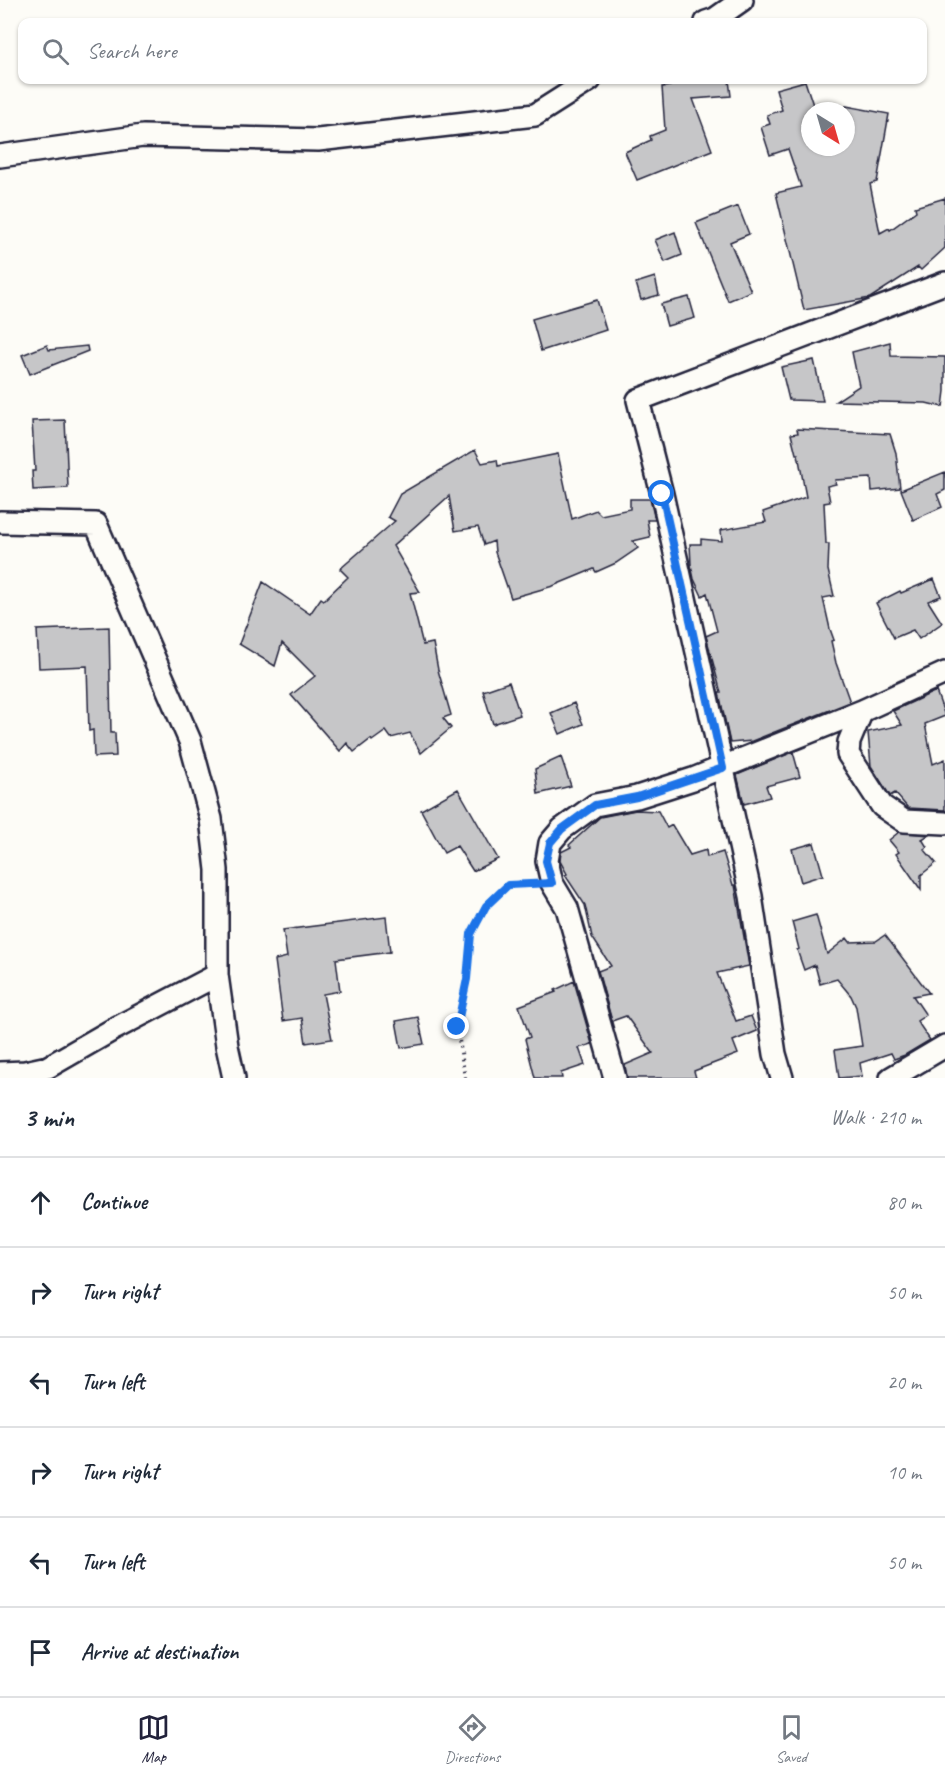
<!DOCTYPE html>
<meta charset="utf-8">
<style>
body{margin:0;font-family:Caveat,sans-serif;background:#f6f6f7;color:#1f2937}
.compass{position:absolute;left:801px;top:102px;width:54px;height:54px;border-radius:50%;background:#fff;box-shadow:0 2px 4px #0004;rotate:143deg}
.stop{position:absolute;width:18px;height:18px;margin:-14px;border:4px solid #1a73e8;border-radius:50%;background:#fff}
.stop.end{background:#1a73e8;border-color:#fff;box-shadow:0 2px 6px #0008}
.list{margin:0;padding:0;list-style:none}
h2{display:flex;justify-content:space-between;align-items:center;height:78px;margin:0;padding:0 24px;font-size:26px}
h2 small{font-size:20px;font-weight:400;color:#747a83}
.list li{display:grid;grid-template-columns:39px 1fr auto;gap:18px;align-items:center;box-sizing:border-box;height:90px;padding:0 24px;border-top:2px solid #e0e1e3}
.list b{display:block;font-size:22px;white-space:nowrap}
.list em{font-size:20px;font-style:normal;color:#747a83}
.icon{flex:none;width:33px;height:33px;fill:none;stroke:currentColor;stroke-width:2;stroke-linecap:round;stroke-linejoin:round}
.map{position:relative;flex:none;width:945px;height:1078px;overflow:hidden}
.search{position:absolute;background:#fff;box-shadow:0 2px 4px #0004;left:18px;right:18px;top:18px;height:66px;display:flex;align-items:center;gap:15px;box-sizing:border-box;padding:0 21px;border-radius:12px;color:#747a83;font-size:22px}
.sheet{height:618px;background:#fff}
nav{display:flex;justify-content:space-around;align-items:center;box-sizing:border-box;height:84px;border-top:2px solid #e0e1e3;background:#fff;font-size:16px;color:#747a83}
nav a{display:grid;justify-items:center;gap:3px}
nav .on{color:#22223b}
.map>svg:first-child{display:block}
.building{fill:#c6c6c8;stroke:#22223b;stroke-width:1.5}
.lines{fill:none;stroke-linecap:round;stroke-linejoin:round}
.minor-casing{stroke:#22223b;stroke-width:26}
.path{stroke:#22223b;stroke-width:4;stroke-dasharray:1.5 4.5;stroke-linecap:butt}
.minor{stroke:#fdfcf7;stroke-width:21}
.route{stroke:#1a73e8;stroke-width:8}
</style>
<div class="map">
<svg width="945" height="1078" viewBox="0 0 945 1078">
<rect width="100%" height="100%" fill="#fdfcf7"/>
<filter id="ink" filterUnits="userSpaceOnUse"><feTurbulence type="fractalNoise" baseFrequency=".0167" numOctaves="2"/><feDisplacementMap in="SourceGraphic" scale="12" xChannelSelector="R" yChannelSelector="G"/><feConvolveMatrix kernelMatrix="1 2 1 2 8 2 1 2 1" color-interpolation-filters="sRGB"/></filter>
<g filter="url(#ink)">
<!-- building -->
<path class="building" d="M669 80H729L731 96 693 99 712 150 637 180 625 152 651 140 650 136 665 130 662 87 670 86Z
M805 81 815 111H810V147H846V106L889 114 877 182 870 184 880 233 889 228 890 230 916 211 915 207 945 198V248L921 270 918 267 870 298 804 310 776 193 801 187 788 149 770 155 761 127 770 124 767 115 782 110 776 89Z
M738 206 749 234 730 242 751 291 728 301 696 223Z
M675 232 682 255 665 262 655 240Z
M655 277 659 295 641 300 636 283Z
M689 297 695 318 667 326 661 304Z
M597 300 606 330 541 351 532 319Z
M890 342 891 356 945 357V391L943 407 926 403 836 401 859 386 852 352Z
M47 345 49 350 87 346 88 351 30 374 22 355Z
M814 360 823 401 789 400 781 367Z
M65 420 68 488 33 490 32 471H35L32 421Z
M797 429 890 434 896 453 900 488 872 491 871 478 835 480 836 484 827 486 830 502 824 503 826 544H829L828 570 834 596 823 598 830 629 834 640 831 641 836 663 850 702 752 741 730 743 719 693H721L706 636 717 631 707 593 702 596 694 579 691 565 690 544H701V539L722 541 721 530 766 522 763 512 806 497 798 454H796L791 434 798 433Z
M475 450 482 463 497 460 498 466 558 454 572 519 596 510 601 515 630 509V499H650L655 520H647L650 537 633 541 638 548 616 563 596 572 594 569 553 586 511 598 495 552 494 541 484 545 478 527 455 531 449 496 393 546 420 592 410 593 423 645 433 643 438 670 451 715 443 718 451 728 421 753 410 733 391 738 386 731 372 741 371 739 354 752 347 743 340 751 291 695 315 676 282 643 275 666 239 644 263 582 310 614 321 598 324 600 348 577 340 569 395 521 388 517 400 494Z
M945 472V490L937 494 942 507 913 520 901 490Z
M934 579 941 596 928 601 942 623 919 639 913 630 894 638 876 603 900 591 901 593Z
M109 627 111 733H115L116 756 94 757 93 730 89 731 87 666 39 668 37 630Z
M509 682 520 715 493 724 483 691Z
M936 691 945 716 925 724 933 764 945 759V810L908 808 895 793 890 796 871 766 868 732 902 725 893 711Z
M574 703 583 724 560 734 551 713Z
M793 752 800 777 766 786 770 797 744 804 737 775Z
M561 757 571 786 538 794 535 769Z
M458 789 498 859 473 871 457 846 444 853 421 810Z
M636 810 658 811 667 828 672 825 690 855 706 850 707 857 723 852 733 885H735L749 966 717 973 736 1021 751 1016 757 1031 733 1041 738 1054 694 1071 696 1078H627L625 1065 653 1053 626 1016 612 1021 598 971 611 966 592 937 585 905 565 875 567 874 560 861 561 852 571 847 569 845 600 817Z
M899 832 929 835 922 839 927 847 924 849 936 863 921 875V890L896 854 899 852 889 840Z
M814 843 823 875 801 882 792 849Z
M816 915 827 954 847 938 850 942 876 941 885 935 929 993 913 996 926 1015 917 1021 930 1040 905 1055 894 1059 891 1053 860 1063 862 1076 839 1078 835 1050 862 1046 856 1007 851 996 837 979 820 984 815 965 804 970 797 950 799 949 792 922Z
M386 917 390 952 336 959 340 991 323 994 332 1039 306 1043 302 1018 283 1021 275 960 287 957 283 930Z
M574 981 592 1044 579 1048 585 1065 561 1073 562 1078H535L525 1039 530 1037 519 1006 556 992 555 990Z
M418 1017 424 1044 401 1048 396 1021Z"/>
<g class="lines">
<!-- minor casing -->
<g class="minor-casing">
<path id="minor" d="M706 22 715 19 742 0
M0 156 143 136 318 140 535 115 590 80
M0 522 96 524 190 741 211 819 217 870V975L227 1046 234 1078
M945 673 862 711 849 742 848 754 882 806 904 821 945 823
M0 1073 25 1072 48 1067 114 1029 217 975
M615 1078 567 908 552 883 547 861 550 843 562 829 595 805 637 797 693 779 862 711
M782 1078 775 1054 751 896 662 494 638 400 945 283
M891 1078 945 1046"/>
</g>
<!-- path -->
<path class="path" d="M465 1078 457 1027 467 979 471 934 486 906 508 885 533 884"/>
<!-- minor -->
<use href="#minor" class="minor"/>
</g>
</g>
<g class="lines" filter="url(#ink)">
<!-- route -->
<path class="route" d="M457 1027 467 979 471 934 486 906 508 885 552 883 546 861 550 843 562 829 595 805 637 797 723 768 662 494"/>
</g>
</svg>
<svg class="compass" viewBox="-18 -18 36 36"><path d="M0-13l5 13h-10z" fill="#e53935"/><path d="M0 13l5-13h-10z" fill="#747a83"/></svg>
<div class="stop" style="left:662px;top:494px"></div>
<div class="stop end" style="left:457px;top:1027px"></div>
<div class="search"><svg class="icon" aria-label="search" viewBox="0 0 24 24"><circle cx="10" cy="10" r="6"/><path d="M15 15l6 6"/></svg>Search here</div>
</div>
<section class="sheet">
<h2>3 min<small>Walk · 210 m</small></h2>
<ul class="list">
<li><svg class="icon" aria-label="ahead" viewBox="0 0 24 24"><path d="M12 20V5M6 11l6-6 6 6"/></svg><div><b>Continue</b></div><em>80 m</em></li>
<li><svg class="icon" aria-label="right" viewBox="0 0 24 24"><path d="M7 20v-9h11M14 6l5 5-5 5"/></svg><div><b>Turn right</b></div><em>50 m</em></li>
<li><svg class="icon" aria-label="left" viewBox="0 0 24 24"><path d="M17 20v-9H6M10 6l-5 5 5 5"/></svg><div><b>Turn left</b></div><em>20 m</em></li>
<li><svg class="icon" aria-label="right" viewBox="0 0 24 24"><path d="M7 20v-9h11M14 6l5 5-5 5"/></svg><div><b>Turn right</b></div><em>10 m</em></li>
<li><svg class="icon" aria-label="left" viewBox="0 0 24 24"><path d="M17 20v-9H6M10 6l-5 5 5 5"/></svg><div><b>Turn left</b></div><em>50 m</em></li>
<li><svg class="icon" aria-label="arrive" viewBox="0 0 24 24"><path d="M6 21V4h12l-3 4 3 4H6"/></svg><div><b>Arrive at destination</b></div></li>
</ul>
</section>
<nav>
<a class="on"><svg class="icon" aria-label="map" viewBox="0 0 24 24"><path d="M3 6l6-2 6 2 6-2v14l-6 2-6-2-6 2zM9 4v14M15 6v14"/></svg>Map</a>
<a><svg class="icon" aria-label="directions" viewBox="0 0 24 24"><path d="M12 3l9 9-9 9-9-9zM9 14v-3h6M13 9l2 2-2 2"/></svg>Directions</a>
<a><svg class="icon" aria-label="saved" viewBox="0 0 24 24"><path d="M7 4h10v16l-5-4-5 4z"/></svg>Saved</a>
</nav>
